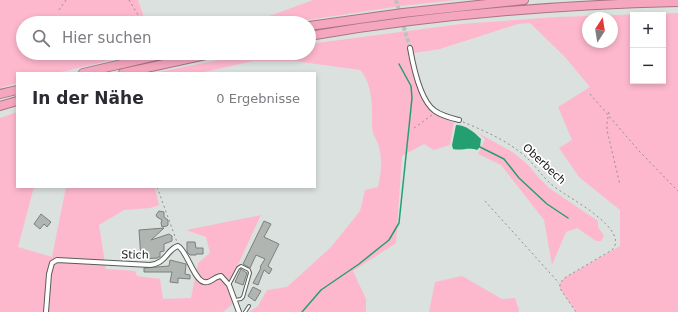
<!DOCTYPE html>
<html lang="de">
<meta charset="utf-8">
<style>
body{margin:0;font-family:"DejaVu Sans",sans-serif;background:#f2f2f3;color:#2b2b33}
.controls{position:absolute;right:12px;top:12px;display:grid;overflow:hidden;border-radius:0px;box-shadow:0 2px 6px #0003}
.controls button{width:36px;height:36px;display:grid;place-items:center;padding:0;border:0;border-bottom:1px solid #e1e1e2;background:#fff;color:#2b2b33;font:20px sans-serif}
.compass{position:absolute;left:582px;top:12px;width:36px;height:36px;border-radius:50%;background:#fff;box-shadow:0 2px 6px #0003;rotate:12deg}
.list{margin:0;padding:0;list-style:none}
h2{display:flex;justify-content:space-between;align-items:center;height:52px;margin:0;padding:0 16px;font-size:17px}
h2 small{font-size:13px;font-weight:400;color:#7c7c81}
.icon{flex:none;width:22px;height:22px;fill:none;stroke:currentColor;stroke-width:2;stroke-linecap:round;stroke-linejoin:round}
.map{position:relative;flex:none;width:678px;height:312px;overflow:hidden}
.search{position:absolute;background:#fff;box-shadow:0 2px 6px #0003;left:16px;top:16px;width:300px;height:44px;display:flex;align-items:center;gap:10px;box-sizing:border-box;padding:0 14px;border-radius:22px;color:#7c7c81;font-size:15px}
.panel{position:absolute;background:#fff;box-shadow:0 2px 6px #0003;left:16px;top:72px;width:300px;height:116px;border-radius:0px}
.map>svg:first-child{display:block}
.green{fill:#feb8ce;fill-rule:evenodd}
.water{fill:#249f71}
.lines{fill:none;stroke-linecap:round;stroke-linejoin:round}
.stream{stroke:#249f71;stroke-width:1.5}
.building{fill:#b0b5b2;stroke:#7b807d}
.minor-tunnel{stroke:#bdc3c0;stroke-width:4;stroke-dasharray:4 2;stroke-linecap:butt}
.service-casing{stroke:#575c59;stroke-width:4}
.minor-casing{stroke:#575c59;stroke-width:6}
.motorway-casing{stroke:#a87584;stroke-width:10}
.path{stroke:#8d918f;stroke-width:1;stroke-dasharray:2 3;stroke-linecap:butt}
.service{stroke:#fff;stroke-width:2}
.minor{stroke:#fff;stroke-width:4}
.motorway{stroke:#f6a7c0;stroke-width:8}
.labels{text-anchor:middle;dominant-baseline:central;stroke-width:3.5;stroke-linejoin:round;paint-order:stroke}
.street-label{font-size:11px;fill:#161716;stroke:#fff}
</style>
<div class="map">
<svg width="678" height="312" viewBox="0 0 678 312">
<rect width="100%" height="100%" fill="#dbe1de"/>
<!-- green -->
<path class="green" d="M0 0H138L146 23H23V53H141L57 73H17V83L0 88Z
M313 0H455L401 6 287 23H241L264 18Z
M678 13V312H576L561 290C558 284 561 281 566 277L620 246V210L579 177 559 148 572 140 558 107 590 87 565 57 530 23 518 24 440 49 408 54 416 79 430 109 437 116 454 122 450 145 434 150 424 144 402 156 396 243 353 271 366 299V312H249L258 306 267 290 287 287 331 247 360 211 365 190 378 187C381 173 383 159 378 144 376 138 372 133 372 126 372 108 373 84 360 70L294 61H253L200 73H154L254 53H309V44L461 24 557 17ZM633 15H663V81H633ZM588 18H612V42H588Z
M17 112V187H34L18 247 52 257 66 187H155L159 205 150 208 124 210 99 225 106 269 135 271 137 276 160 279 163 299 191 298 198 263 210 253 206 237 186 230 261 215 229 284 235 302 223 312H0V118Z
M478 133 514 153 528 165 540 179 549 188 598 221V227L604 236 601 241H596L577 228 566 232 552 265 544 220 501 165 478 154 485 139Z
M462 276 502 299 515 298 519 310 518 312H429L435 282Z"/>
<!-- water -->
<path class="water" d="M456 125C466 125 474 132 481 139L480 147 477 150C468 147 462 151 453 149L452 145Z"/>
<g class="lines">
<!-- stream -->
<path class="stream" d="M480 147 504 159 519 178 547 204 568 218
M302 312 321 290 359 264 389 240 399 223 412 98 411 86 399 64"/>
</g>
<!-- building -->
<path class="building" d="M159 211 164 212V217L168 220V225L167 226 162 227 161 223 162 220 157 217 156 215Z
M41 214 51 222 47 227 44 224 40 229 34 224Z
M264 221 271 224 264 237 279 244 268 266 272 269 269 274 264 270 258 285 253 283 261 268 260 267 265 259 256 255 250 268 243 264Z
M164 228 151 240 169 234 172 236V241L164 244V251L160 252V257H158V258L141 259 139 230Z
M187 242H195L196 248H203V254H196V255H190L187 252Z
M170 260 186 264 185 274 190 275V279L178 278V283L170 282 172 272H144V268L169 266Z
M241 269 247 273 243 285 235 282Z
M253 287 261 291 255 301 248 296Z"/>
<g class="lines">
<!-- minor-tunnel -->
<path class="minor-tunnel" d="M396 0 400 14
M402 21 410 48"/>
<!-- service casing -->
<g class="service-casing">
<path id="service" d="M229 285 238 268 241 266 249 270 250 273 243 297 241 299 235 300
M245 312 249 306"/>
</g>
<!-- minor casing -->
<g class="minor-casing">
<path id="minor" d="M410 48C413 65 420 101 435 111 442 116 451 118 459 120
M46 312 49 274 52 263 57 260 150 265C167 263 167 249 178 246 187 251 194 280 204 282 210 284 215 276 221 276L229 285 239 312"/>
</g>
<!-- motorway casing -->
<g class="motorway-casing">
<path id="motorway" d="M309 26 403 13 524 0
M309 36C431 15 555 5 678 2
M83 73 169 53
M123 73 215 53
M0 94 17 90
M0 106 17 101"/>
</g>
<!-- path -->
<path class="path" d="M129 0 143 23
M59 10 66 0
M590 94 640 152 678 191
M609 112 607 123V130L620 185
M463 122C485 131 511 142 529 160 539 170 544 179 556 188 569 198 631 230 612 250L566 277C561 281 558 284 561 290L576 312
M414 128 432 115
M157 187 177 242
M485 201 559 283"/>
<!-- service -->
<use href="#service" class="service"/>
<!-- minor -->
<use href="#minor" class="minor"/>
<!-- motorway -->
<use href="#motorway" class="motorway"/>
</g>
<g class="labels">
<!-- street labels -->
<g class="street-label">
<text transform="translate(544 164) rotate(43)">Oberbech</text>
<text transform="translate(135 255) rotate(1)">Stich</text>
</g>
</g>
</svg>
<div class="controls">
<button>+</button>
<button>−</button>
</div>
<svg class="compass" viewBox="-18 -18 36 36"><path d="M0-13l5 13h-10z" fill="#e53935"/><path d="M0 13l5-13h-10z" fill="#7c7c81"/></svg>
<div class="search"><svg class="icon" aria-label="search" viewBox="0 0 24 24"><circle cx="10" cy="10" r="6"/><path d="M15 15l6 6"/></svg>Hier suchen</div>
<section class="panel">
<h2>In der Nähe<small>0 Ergebnisse</small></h2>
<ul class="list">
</ul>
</section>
</div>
